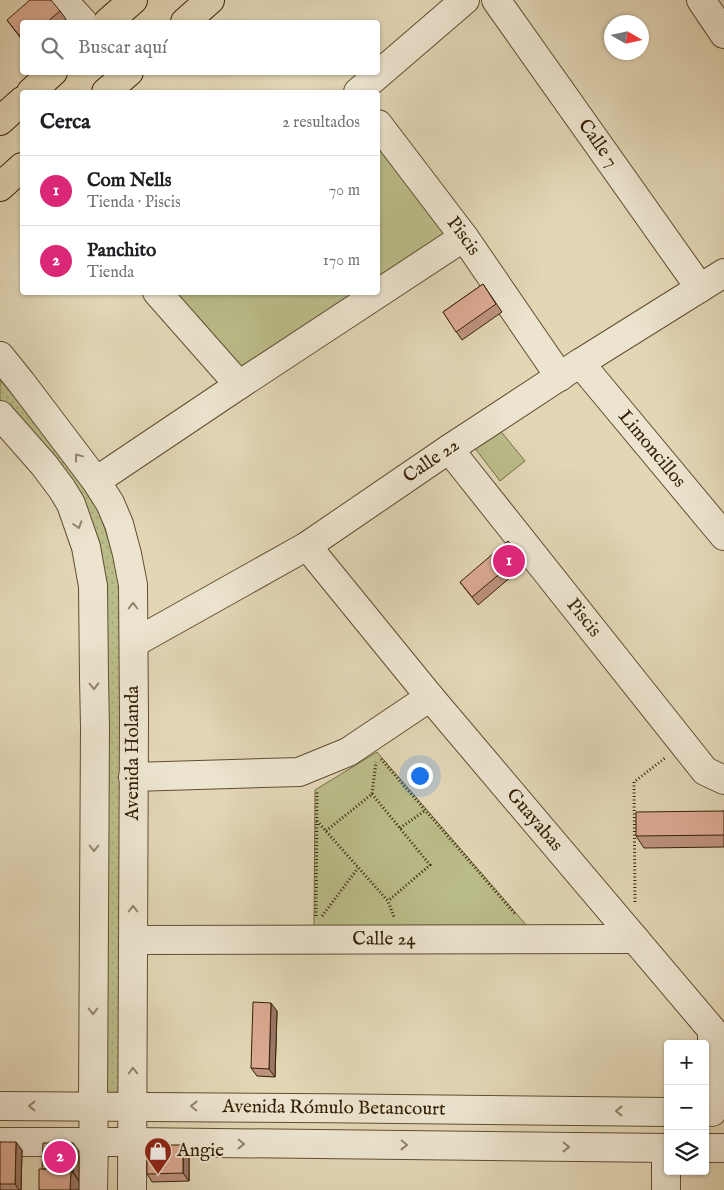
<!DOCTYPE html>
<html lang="es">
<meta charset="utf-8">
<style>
body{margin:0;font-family:"IM FELL English",serif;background:#f2f2f2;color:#202124}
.controls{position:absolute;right:15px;bottom:15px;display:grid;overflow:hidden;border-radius:5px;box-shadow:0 1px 4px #0004}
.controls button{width:45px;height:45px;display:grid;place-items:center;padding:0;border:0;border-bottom:1px solid #e0e0e0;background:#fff;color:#202124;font:25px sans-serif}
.compass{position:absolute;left:604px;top:15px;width:45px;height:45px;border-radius:50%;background:#fff;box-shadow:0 1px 4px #0004;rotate:99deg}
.you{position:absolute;left:419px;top:775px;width:18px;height:18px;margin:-12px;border:4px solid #fff;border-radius:50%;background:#1a73e8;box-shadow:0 0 0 8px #1a73e833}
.badge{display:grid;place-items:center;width:32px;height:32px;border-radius:50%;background:#db2777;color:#fff;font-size:16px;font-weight:700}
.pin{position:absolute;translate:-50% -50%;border:2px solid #fff;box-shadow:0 1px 5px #0006}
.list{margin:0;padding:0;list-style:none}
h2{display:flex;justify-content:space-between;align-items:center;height:65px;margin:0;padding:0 20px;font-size:21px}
h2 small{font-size:16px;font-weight:400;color:#757577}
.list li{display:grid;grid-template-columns:32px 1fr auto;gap:15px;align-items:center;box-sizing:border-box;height:70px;padding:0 20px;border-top:1px solid #e0e0e0}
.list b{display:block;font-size:19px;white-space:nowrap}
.list p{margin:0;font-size:16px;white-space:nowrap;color:#757577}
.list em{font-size:16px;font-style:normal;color:#757577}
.icon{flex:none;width:28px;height:28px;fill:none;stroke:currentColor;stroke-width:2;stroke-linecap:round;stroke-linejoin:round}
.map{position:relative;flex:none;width:724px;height:1190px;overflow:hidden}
.search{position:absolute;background:#fff;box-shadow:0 1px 4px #0004;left:20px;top:20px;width:360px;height:55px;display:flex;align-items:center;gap:12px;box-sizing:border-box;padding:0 18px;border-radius:5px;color:#757577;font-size:19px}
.panel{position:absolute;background:#fff;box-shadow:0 1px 4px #0004;left:20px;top:90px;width:360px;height:205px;border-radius:5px}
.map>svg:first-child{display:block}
.grass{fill:url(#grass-dots);stroke:#786e47}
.green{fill:#babc89;stroke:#786e47}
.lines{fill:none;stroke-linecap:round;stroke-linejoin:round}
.minor-casing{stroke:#614e31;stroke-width:30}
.major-casing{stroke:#362105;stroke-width:30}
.path{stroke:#362105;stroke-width:3;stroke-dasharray:1 2.5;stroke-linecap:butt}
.minor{stroke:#ece4cf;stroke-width:28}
.major{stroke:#e2d6b5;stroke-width:28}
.wall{fill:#bd927e;stroke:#362105}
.shaded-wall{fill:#9a7767;stroke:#362105}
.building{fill:#dcaa93;stroke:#362105}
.oneway{stroke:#91826a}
.labels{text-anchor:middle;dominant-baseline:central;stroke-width:4;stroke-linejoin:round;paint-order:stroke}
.street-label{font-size:19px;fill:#362105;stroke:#ece4cf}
.poi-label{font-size:19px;fill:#362105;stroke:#ece4cf;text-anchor:start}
</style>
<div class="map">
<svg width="724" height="1190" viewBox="0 0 724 1190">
<defs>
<pattern id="grass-dots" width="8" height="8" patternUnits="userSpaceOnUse" patternTransform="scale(1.25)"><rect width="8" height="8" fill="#babc89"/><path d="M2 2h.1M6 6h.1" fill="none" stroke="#a0a175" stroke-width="1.8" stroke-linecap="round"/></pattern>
</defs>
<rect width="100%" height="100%" fill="#e2d6b5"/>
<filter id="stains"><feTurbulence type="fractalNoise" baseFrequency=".004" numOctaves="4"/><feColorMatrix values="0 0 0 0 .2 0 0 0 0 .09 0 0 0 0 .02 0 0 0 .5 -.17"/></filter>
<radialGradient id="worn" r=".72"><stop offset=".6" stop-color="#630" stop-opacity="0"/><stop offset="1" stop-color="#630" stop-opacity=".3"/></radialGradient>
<!-- grass -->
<path class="grass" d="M0 380 91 488 112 550 121 590 126 1097 102 1096 90 537 0 404Z"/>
<!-- green -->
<path class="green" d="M378 142 450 236 378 282Z
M170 293H362L239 371Z
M498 428 525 461 500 481 474 447Z
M377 752 528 927 314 926 315 790Z"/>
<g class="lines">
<!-- minor casing -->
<g class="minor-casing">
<g id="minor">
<path d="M63 0 83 22"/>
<path id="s1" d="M496 0 700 288"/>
<path d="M701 0 724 34"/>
<path d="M358 92 465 0"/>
<path id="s2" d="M378 124 464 237 560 377"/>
<path d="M157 292 239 385"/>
<path d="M0 356 21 382 96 481 110 503 119 524 127 554 133 585 134 717 132 1190"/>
<path id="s3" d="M580 363 724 536"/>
<path d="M0 415 44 465 62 489 71 504 86 547 93 586 94 678 95 727 93 1106 94 1143 93 1190"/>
<path id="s4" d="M449 449 705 771 724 780"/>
<path d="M96 481 239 385 464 237"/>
<path id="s5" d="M307 546 430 697 712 1030V1112"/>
<path id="s6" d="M134 643 307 546 449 449 580 363 724 273"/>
<path d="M133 777 299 772 348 752 430 697"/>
<path id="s7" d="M133 940 635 939"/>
<path id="s8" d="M0 1106C223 1106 445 1110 668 1112"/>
<path d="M0 1142H132L668 1148"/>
<path d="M705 1148H724"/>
<path d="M666 1190V1148"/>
</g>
</g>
<!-- major casing -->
<g class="major-casing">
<path id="major" d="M108 22 133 0
M185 22 210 0
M31 92 53 72
M106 92 129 72
M0 121 22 101
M0 187 22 167"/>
</g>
<!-- path -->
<path class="path" d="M381 759 516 915
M372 794 430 865 388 901
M317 821 388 901 394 917
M400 828 426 810
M326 831 372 794 376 762
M635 902 634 782 665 758
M316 916 317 790
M322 916 358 868"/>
<!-- minor -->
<use href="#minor" class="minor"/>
<!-- major -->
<use href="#major" class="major"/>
</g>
<!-- wall -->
<path class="wall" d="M60 11 66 19 62 22H22V40L7 20Z
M483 284 502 312 462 340 443 312Z
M521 556 526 564 478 605 460 582Z
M724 811V847L644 848 636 836Z
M277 1011 275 1077 257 1076 251 1068Z
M0 1142 22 1150 21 1190H0Z
M189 1153V1181L152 1182 147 1174Z"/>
<!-- shaded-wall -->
<path class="shaded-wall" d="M271 1003 277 1011 275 1077 269 1069Z
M16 1142 22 1150 21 1190H19L15 1184Z
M73 1143 79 1151V1181L73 1173Z
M183 1145 189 1153V1181L183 1173Z
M71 1169 79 1181V1190H70Z"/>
<!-- building -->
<path class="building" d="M30 0H51L60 11 47 22H22V39L7 20Z
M483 284 496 304 456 332 443 312Z
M508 541 521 556 472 597 460 582Z
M724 811V835L636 836V812Z
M253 1002 271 1003 269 1069 251 1068Z
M0 1142H16L15 1184H0Z
M43 1143H73V1173L71 1169H42Z
M147 1145H183V1173L147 1174Z
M39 1169H71L70 1190H39Z"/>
<!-- one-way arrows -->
<defs><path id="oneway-chevron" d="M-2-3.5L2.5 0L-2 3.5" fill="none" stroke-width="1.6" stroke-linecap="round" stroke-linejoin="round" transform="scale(1.25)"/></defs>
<g class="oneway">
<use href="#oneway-chevron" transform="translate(78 457) rotate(-127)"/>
<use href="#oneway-chevron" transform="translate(78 525) rotate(72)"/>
<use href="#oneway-chevron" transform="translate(133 606) rotate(-90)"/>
<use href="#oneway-chevron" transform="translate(94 686) rotate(88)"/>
<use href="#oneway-chevron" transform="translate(94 848) rotate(90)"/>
<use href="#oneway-chevron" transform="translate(133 909) rotate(-90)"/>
<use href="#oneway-chevron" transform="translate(93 1011) rotate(90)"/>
<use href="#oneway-chevron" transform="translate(133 1071) rotate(-90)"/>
<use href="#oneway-chevron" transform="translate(32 1106) rotate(180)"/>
<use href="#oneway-chevron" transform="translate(194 1106) rotate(-179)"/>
<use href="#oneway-chevron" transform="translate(619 1111) rotate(-180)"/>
<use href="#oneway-chevron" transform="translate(241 1144) rotate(1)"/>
<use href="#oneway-chevron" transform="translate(404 1145) rotate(1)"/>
<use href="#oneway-chevron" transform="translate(566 1147) rotate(1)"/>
</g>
<!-- icons -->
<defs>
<g id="shop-pin" transform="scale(1.4375)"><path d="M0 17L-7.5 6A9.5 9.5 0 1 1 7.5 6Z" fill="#8f2418" stroke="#ece4cf"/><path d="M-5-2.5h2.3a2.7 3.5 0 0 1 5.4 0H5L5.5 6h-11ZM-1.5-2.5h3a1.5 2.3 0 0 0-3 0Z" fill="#fff"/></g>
</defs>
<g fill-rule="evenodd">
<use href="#shop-pin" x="158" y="1151"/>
</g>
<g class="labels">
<!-- street labels -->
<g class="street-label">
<text stroke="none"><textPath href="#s1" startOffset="176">Calle 7</textPath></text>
<text stroke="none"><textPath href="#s2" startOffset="141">Piscis</textPath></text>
<text stroke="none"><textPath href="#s3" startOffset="112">Limoncillos</textPath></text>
<text stroke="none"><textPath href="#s6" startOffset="349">Calle 22</textPath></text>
<text stroke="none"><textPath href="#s4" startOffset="216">Piscis</textPath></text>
<text transform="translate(133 753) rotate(-90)">Avenida Holanda</text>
<text stroke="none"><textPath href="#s5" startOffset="356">Guayabas</textPath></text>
<text stroke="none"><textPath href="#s7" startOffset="251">Calle 24</textPath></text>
<text stroke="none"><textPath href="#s8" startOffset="334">Avenida Rómulo Betancourt</textPath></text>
</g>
<!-- poi labels -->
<g class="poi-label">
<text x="177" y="1151">Angie</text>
</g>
</g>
<rect width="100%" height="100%" filter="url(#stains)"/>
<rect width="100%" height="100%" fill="url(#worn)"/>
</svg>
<div class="controls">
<button>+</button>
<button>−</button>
<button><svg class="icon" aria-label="layers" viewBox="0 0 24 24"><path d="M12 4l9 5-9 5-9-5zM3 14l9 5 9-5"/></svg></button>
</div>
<svg class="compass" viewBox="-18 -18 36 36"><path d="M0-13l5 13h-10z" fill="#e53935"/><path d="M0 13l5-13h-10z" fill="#757577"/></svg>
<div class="you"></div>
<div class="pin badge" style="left:509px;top:561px">1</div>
<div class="pin badge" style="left:60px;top:1157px">2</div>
<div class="search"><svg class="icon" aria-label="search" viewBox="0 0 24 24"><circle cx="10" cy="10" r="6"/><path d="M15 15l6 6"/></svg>Buscar aquí</div>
<section class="panel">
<h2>Cerca<small>2 resultados</small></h2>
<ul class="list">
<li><span class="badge">1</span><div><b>Com Nells</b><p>Tienda · Piscis</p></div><em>70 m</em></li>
<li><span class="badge">2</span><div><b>Panchito</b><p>Tienda</p></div><em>170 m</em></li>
</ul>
</section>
</div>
